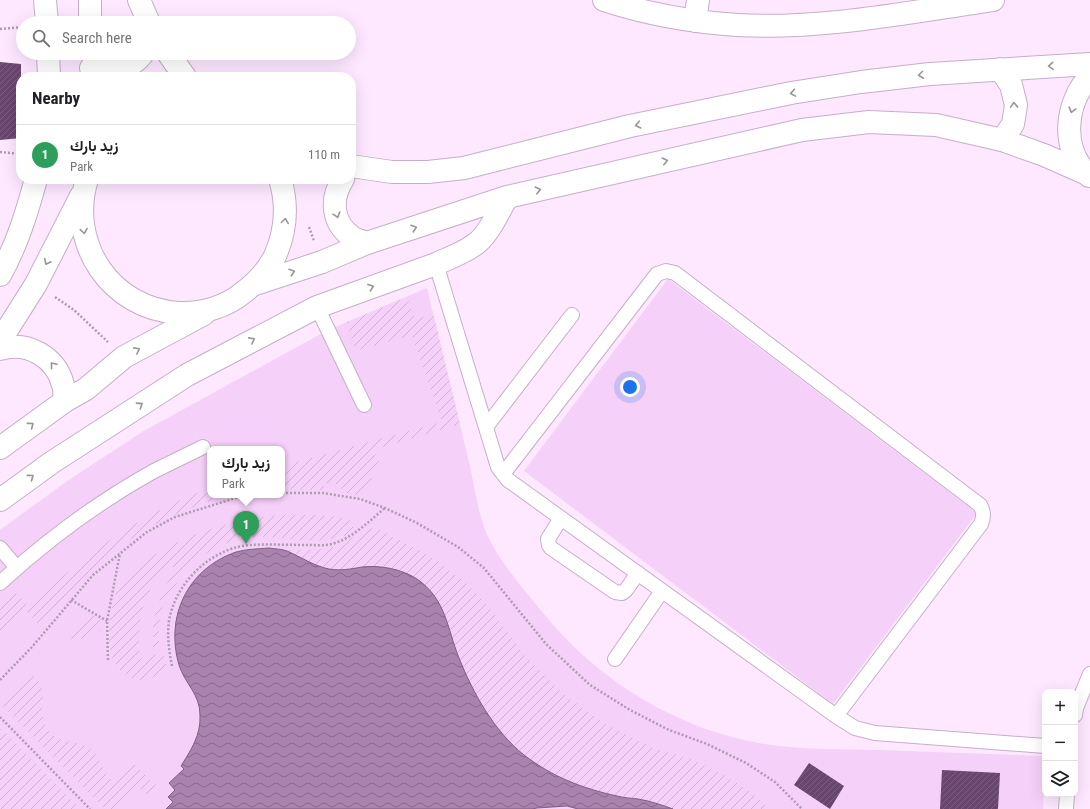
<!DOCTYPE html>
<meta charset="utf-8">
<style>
body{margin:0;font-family:"Roboto Condensed",Vazirmatn,sans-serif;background:#f6f6f6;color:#202124}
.controls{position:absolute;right:12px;bottom:12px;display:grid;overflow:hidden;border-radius:8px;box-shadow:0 4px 16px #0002}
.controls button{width:36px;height:36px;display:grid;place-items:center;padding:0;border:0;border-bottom:1px solid #e0e0e0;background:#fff;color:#202124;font:20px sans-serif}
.you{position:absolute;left:630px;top:387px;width:14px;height:14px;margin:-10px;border:3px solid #fff;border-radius:50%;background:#1a73e8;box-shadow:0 0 0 6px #1a73e833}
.badge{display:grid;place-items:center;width:26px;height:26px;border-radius:50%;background:#b45309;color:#fff;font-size:13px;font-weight:700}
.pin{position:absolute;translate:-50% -33px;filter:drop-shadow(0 1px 2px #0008)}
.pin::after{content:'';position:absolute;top:21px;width:14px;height:12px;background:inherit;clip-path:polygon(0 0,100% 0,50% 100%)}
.popup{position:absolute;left:207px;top:446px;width:78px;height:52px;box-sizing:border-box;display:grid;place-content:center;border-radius:8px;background:#fff;filter:drop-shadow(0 1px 3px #0005);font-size:13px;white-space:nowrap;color:#757577}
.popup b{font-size:15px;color:#202124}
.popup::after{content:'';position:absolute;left:50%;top:100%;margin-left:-8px;border:8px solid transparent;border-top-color:#fff}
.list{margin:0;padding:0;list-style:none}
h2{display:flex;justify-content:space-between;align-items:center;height:52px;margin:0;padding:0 16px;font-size:17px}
h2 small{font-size:13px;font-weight:400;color:#757577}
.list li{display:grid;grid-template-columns:26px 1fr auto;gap:12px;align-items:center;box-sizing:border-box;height:60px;padding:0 16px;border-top:1px solid #e0e0e0}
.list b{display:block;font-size:15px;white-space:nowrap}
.list p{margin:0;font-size:13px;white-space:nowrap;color:#757577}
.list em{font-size:13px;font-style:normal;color:#757577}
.icon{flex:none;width:22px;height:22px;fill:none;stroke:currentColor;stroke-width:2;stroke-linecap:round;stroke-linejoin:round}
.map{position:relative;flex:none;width:1090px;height:809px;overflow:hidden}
.search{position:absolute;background:#fff;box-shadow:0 4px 16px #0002;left:16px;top:16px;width:340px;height:44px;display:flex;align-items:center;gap:10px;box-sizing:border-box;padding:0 14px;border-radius:22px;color:#757577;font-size:15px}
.panel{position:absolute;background:#fff;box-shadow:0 4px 16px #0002;left:16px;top:72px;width:340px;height:112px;border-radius:16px}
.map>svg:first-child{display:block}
.green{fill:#f5d0f9;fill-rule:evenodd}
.garden{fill:url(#garden-furrows)}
.water{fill:url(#water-waves);stroke:#7e6082}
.building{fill:url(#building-hatch)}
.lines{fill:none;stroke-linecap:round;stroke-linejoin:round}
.lane-casing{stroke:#c6aec9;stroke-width:16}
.street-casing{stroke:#c6aec9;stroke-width:24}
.secondary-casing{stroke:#c6aec9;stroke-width:24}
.path{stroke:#ac9cae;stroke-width:2.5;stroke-dasharray:2 2;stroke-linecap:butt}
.lane{stroke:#fff;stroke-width:14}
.street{stroke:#fff;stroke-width:22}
.secondary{stroke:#fff;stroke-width:22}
.oneway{stroke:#989498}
</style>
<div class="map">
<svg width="1090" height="809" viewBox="0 0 1090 809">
<defs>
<pattern id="garden-furrows" width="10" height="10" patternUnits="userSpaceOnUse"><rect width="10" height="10" fill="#f5d0f9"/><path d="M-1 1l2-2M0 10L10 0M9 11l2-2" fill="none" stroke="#d1b2d5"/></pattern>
<pattern id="water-waves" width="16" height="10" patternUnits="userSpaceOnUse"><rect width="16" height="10" fill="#a982ae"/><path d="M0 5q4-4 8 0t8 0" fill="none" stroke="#89698d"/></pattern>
<pattern id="building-hatch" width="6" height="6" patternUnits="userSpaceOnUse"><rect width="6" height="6" fill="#69466e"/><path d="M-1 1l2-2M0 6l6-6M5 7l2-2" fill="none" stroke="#795d7d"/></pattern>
</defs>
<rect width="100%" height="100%" fill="#fde8ff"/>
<!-- green -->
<path class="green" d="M668 279 977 513 833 704 524 471Z
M427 288C440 343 454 399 467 454 474 480 476 507 486 532 498 561 524 589 543 613 600 683 681 732 771 745 807 750 843 749 879 750 934 752 990 754 1045 756L1043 809H0V530L66 482 142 432 328 330ZM210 449H282V495H210Z"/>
<!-- garden -->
<path class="garden" d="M407 297 415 320 433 313 460 424 373 450 380 463 362 496 341 492 342 485 324 483 323 490 282 489V466L442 422 412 335 355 351 347 322Z
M210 488V495H233C179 508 130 533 90 572 73 589 57 608 40 626L27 612 0 638V605L14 591 30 607C80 557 143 512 210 488Z
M277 515C291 515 346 513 353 523V530C348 536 338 538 331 539 309 544 288 538 267 537 239 535 208 547 189 568 179 578 172 591 165 603L157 599 176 569 167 564C144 593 135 621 140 659L163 653 167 669C160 673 153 678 145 680 138 681 131 678 125 674 120 670 114 664 112 657 105 636 111 592 126 576 132 569 141 564 148 559 187 533 231 520 277 515Z
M369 528 378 529 428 555 464 581 480 597 494 614 525 656 563 694 606 724 653 748 688 758 721 773 752 793 770 809H673C645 798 614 797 585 788 521 766 486 722 460 661 447 630 448 602 418 580 402 569 381 566 363 567 352 569 342 571 330 569 314 566 300 557 285 550 304 549 325 552 342 544 352 540 359 530 369 528Z
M156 605 164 608C158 621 157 633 160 648L153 650V628Z
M94 616 100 618 103 625 99 631 76 641H72L71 637C78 628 82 619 94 616Z
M33 676C51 691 37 706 45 724 55 747 75 738 89 748 100 756 102 770 110 779H116L132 762 156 785 147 795 139 788 120 809H105L3 706Z
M0 729 3 730 80 809H0Z"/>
<!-- water -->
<path class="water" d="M269 548C275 549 282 549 287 551 301 557 314 566 329 569 340 571 351 569 362 567 380 565 402 569 417 579 446 599 447 628 459 658 473 693 494 731 524 755 553 777 581 788 617 796 624 798 631 798 638 799 650 801 662 805 673 809H578L567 806 537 808 532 809H166L173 802 168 797 175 790 169 783 184 769 181 766C191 750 201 735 200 715 200 694 185 684 179 665 165 617 187 569 236 552 246 549 258 549 269 548Z"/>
<!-- building -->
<path class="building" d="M0 62 21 64V138L0 140Z
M809 763 844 786 830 809 794 785Z
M942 770 1000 773 998 809H940Z"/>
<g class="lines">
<!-- lane casing -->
<g class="lane-casing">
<path id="lane" d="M436 264 498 467 508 480 836 716 855 728 875 733 1045 746
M317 307 364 405
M486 427 572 315
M503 474 657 274 666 271 675 273 980 505C984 512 984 517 981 524L836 716
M561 518 548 539 549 545 551 548 615 592 622 593 626 590 638 573
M0 548 17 568
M0 583C47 540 98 502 154 471 170 463 187 455 203 447
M615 659 662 591
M1075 715 1076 708 1090 674
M1066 809 1067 794"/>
</g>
<!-- street casing -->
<g class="street-casing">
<path id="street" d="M45 0 47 23
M90 0V23
M139 0 149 23
M604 0C647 14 692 22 737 25 821 30 910 12 993 0
M695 21 698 0
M48 53 49 77
M168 53 185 77
M91 68C108 72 132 70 143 53
M1000 69 1011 85 1016 105 1013 124 1002 140
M351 166 392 172H428L464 168 630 126 791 93 861 82 930 74 1090 64
M87 179C67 244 111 309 179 313 202 314 226 307 244 292 257 282 268 270 275 256 286 231 288 205 280 179
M343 179C330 199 332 223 352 237 356 240 362 241 367 243
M0 275C17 245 27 212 36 179
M0 341 36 284 81 196
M0 349C28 341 56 357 63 385 65 390 64 396 65 401
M0 448 65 401 86 389 124 357 204 314"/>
</g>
<!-- secondary casing -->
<g class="secondary-casing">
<path id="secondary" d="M1089 176C1060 149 1065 103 1090 76
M255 284 322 262 367 243 507 197 802 130 869 122 936 125 1002 140 1044 155 1085 173
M0 500 51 463 187 375 317 307 436 264C449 258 467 252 478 242 489 233 500 210 507 197"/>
</g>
<!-- path -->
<path class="path" d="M0 29 23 27
M0 152 21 154
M309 227 314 241
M55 297 74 310 108 342
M282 493H323L360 499 385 508 417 523 458 547 484 568 546 644 590 685 630 710 669 730 707 744 746 763 775 782 802 809
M71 600 107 621
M108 660 107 621 120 553
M172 666C169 651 167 636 169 621 175 583 211 548 250 545 269 544 289 545 308 545 316 545 325 546 332 544 353 538 368 522 385 508
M0 680 32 647 93 575 147 532 175 517 242 496 254 495
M0 717 90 809"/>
<!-- lane -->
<use href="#lane" class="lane"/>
<!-- street -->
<use href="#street" class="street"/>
<!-- secondary -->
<use href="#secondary" class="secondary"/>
</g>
<!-- one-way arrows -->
<defs><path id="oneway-chevron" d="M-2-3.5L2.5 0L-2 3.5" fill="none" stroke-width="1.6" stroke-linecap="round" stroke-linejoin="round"/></defs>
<g class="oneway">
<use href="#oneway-chevron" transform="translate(1051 66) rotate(176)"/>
<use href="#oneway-chevron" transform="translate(921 75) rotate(173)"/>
<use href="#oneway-chevron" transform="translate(793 93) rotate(170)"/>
<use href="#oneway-chevron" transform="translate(1014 105) rotate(-92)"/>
<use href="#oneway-chevron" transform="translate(1072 110) rotate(105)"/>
<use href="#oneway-chevron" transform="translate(638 125) rotate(168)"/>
<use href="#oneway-chevron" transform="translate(665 161) rotate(-13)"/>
<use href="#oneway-chevron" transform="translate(538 190) rotate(-13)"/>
<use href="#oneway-chevron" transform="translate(337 215) rotate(73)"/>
<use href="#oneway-chevron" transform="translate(285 221) rotate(-82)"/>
<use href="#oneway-chevron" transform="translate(414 228) rotate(-18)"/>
<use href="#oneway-chevron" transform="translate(84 231) rotate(81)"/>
<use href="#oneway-chevron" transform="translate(47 262) rotate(117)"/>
<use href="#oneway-chevron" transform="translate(292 272) rotate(-18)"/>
<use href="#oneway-chevron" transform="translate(371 287) rotate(-20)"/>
<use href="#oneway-chevron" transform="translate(252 340) rotate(-28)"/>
<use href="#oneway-chevron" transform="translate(137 350) rotate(-28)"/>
<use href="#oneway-chevron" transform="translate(53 365) rotate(-130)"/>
<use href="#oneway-chevron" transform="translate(140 405) rotate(-33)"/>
<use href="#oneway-chevron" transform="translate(31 425) rotate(-37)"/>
<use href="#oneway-chevron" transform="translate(31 477) rotate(-37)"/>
</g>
</svg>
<div class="controls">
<button>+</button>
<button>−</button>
<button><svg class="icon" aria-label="layers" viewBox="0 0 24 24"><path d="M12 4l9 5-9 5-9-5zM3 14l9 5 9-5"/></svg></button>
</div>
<div class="you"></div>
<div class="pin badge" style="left:246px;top:544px;background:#2e9e5b">1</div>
<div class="popup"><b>زيد بارك</b>Park</div>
<div class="search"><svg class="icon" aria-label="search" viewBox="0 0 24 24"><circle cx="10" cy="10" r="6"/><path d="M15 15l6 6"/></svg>Search here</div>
<section class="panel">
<h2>Nearby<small></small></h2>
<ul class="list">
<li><span class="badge" style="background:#2e9e5b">1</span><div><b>زيد بارك</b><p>Park</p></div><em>110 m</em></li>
</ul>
</section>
</div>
